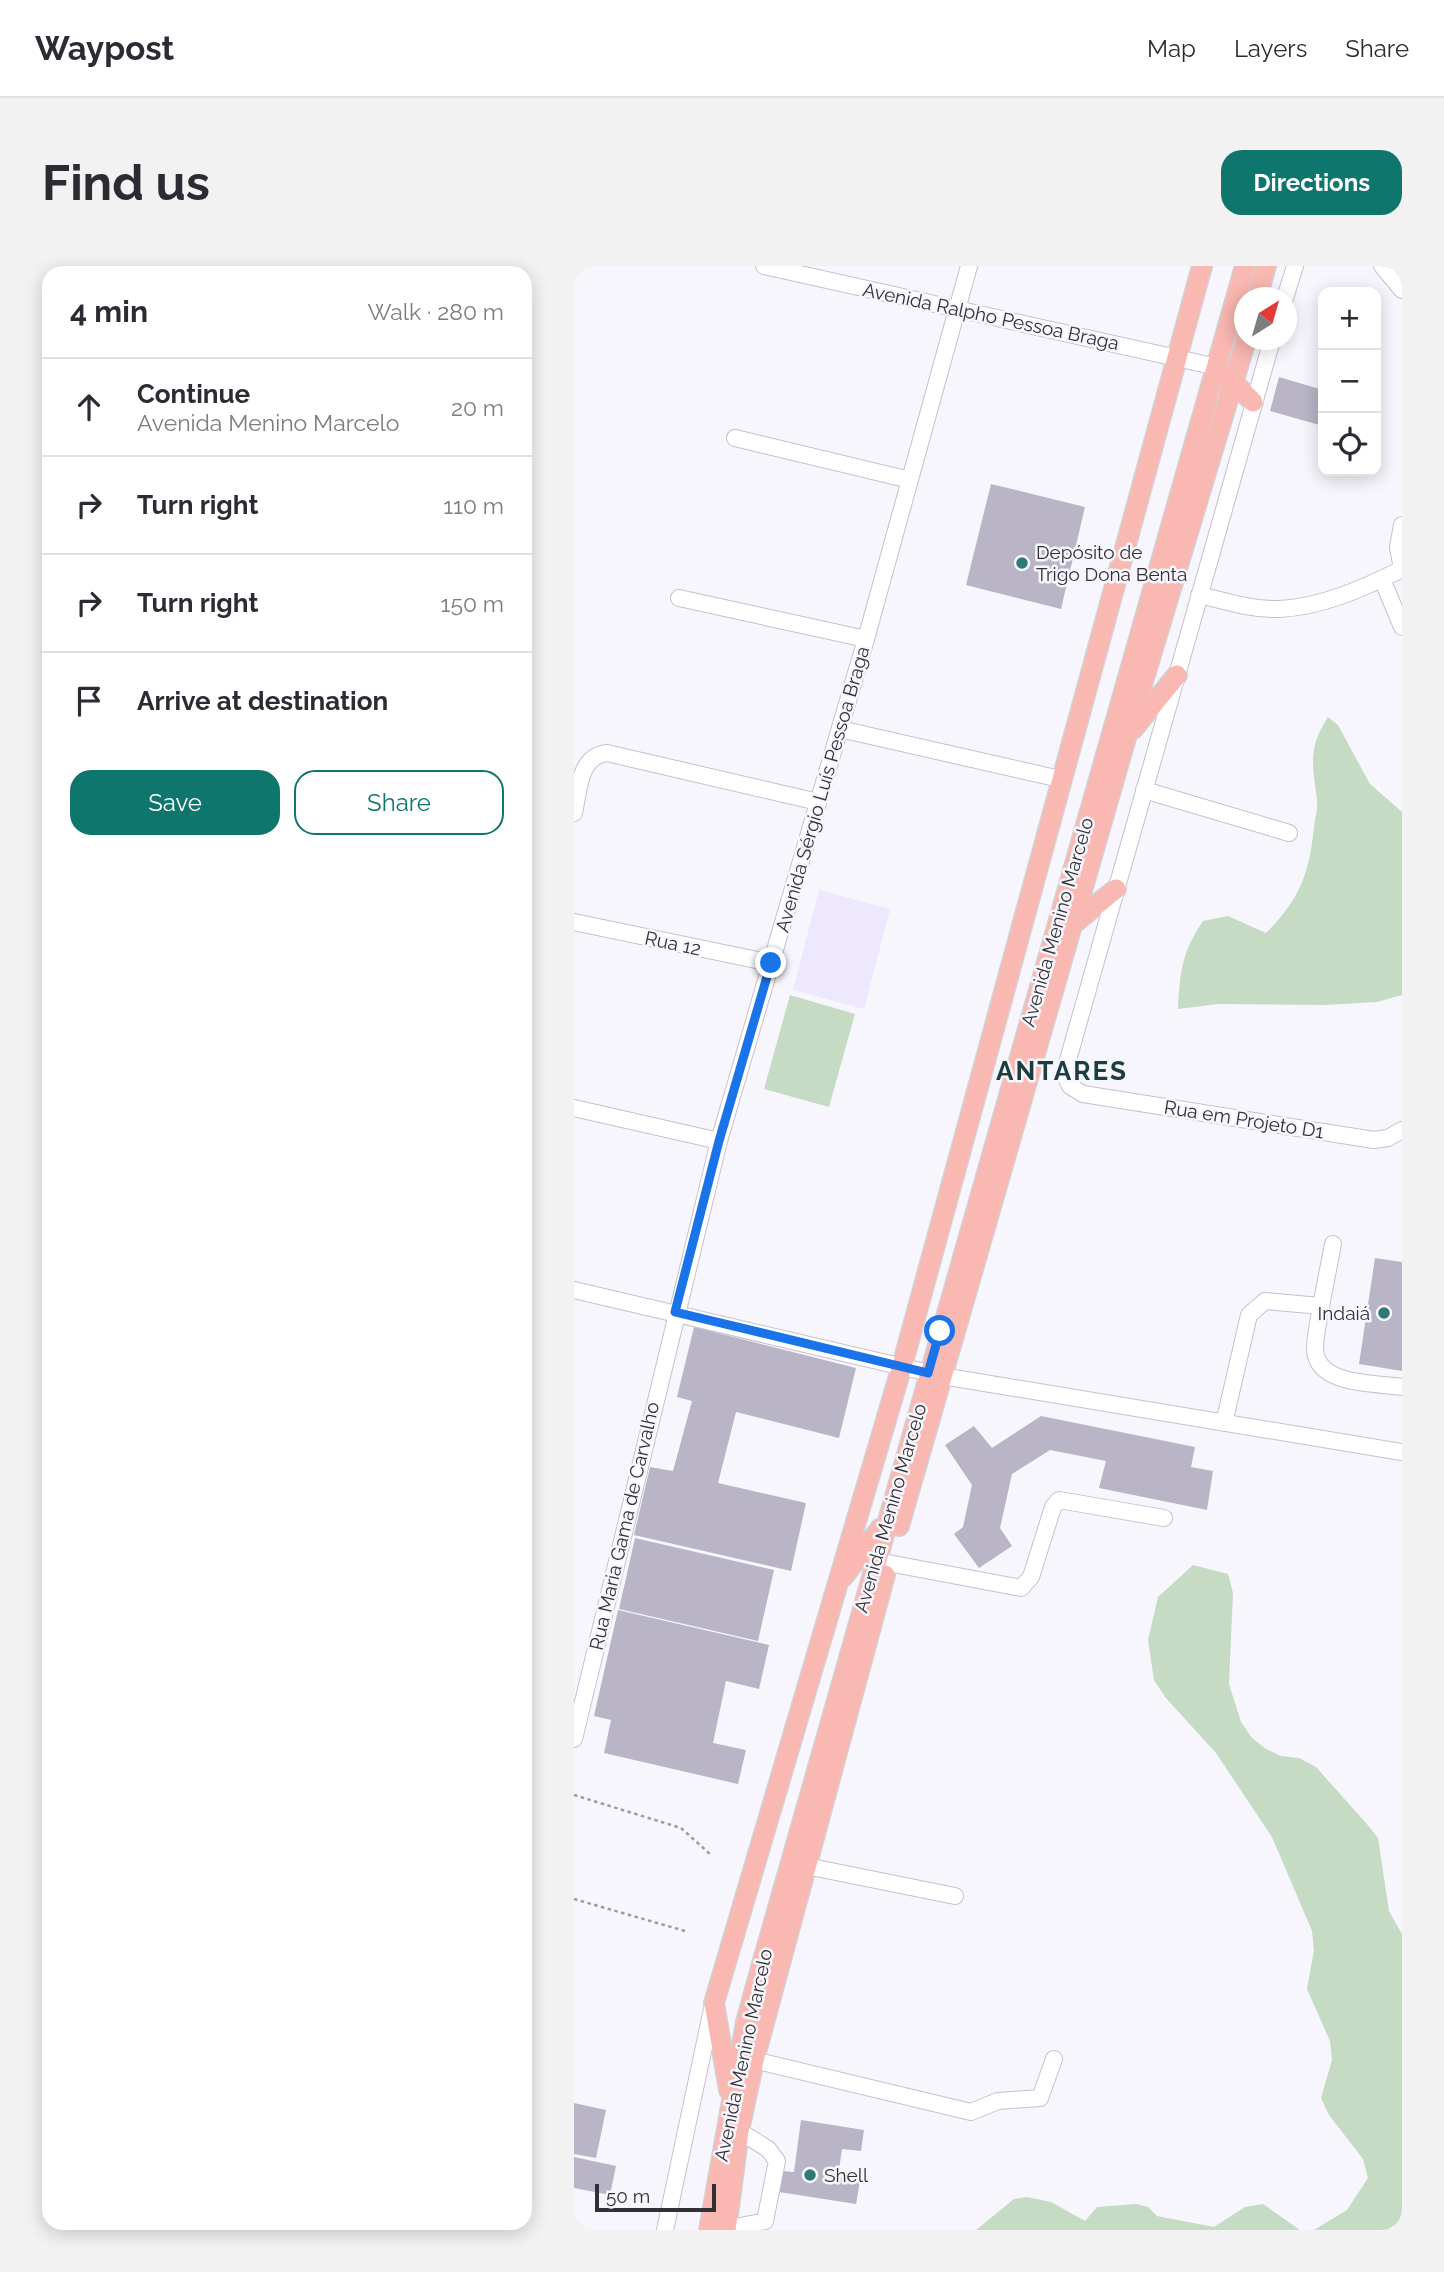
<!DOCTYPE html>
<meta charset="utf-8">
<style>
body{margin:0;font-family:Raleway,sans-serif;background:#f2f2f3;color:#2b2b33}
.controls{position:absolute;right:21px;top:21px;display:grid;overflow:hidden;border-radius:14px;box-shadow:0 4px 18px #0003}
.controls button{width:63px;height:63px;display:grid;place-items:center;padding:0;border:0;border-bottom:2px solid #e1e1e2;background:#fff;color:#2b2b33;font:35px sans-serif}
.compass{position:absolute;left:660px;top:21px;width:63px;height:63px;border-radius:50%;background:#fff;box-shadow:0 4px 18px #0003;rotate:37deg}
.scale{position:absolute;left:21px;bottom:18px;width:121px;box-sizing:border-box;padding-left:7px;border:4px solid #323037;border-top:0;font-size:19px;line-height:24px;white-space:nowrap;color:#323037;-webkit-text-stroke:5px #f7f6fd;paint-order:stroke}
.stop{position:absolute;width:21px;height:21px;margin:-16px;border:5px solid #1a73e8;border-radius:50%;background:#fff}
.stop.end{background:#1a73e8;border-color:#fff;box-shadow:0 2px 7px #0008}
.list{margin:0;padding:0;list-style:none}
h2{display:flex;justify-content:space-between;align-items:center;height:91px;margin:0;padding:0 28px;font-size:30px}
h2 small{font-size:23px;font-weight:400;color:#7c7c81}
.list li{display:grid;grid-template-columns:46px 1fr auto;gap:21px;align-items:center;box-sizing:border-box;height:98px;padding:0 28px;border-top:2px solid #e1e1e2}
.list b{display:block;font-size:26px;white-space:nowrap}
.list p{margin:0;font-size:23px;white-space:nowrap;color:#7c7c81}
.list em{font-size:23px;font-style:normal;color:#7c7c81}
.actions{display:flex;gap:14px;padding:21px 28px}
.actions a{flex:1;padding:16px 0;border:2px solid #0f766e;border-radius:21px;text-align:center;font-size:24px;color:#0f766e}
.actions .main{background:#0f766e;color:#fff}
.icon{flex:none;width:38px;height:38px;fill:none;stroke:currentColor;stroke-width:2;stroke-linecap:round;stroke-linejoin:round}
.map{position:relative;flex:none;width:828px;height:1964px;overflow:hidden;border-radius:21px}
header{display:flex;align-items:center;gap:42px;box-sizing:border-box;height:98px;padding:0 35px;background:#fff;border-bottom:2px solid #e1e1e2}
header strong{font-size:33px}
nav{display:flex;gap:38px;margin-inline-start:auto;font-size:24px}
.intro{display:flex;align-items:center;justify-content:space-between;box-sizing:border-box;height:168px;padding:0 42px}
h1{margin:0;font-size:49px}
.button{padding:18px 32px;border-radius:21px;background:#0f766e;color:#fff;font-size:24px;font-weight:700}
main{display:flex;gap:42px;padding:0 42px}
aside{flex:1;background:#fff;border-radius:21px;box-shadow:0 4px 18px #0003}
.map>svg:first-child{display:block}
.built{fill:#ede8fd}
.green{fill:#c5dbc4}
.building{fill:#b9b5c7}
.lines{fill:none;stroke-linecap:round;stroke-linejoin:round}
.minor-casing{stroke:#c4c0d2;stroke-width:18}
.major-casing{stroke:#d2d1d3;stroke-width:22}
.path{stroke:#9c9ba2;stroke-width:2.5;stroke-dasharray:3.5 3.5;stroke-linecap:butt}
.minor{stroke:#fff;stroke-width:16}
.major{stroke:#fab8b2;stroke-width:19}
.route{stroke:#1a73e8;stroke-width:9}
.poi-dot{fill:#2f797a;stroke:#f7f6fd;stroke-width:2.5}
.labels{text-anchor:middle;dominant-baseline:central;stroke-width:5;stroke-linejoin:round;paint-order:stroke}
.street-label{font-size:19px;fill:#323037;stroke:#f7f6fd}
.poi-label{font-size:19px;fill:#323037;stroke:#f7f6fd;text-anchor:start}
.district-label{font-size:26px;font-weight:bold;letter-spacing:2px;fill:#1c3e3f;stroke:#f7f6fd}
</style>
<header>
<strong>Waypost</strong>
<nav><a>Map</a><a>Layers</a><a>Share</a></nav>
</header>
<div class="intro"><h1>Find us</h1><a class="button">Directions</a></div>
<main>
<aside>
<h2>4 min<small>Walk · 280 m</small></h2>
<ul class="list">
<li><svg class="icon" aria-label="ahead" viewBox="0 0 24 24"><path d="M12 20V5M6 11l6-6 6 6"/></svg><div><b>Continue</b><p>Avenida Menino Marcelo</p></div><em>20 m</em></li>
<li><svg class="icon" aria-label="right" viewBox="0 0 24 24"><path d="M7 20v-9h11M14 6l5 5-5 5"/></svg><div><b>Turn right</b></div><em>110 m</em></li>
<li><svg class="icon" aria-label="right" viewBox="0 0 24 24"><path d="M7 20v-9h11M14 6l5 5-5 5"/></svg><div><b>Turn right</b></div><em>150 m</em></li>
<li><svg class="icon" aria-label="arrive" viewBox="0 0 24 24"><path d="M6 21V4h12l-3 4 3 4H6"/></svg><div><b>Arrive at destination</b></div></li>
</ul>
<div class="actions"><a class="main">Save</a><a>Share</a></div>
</aside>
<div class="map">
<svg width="828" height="1964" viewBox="0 0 828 1964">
<rect width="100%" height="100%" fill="#f7f6fd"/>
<!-- built -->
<path class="built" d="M245 624 316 643 290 743 219 724Z"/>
<!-- green -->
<path class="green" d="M754 451 764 459 796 518 828 546V729L803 736 751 739 644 738 604 743C606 705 608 686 629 655L654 650 692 667C726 633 735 608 740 561 741 553 744 542 743 534 739 500 733 483 754 451Z
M216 729 281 748 255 841 190 823Z
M619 1299 654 1308 659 1327 655 1418 667 1456 678 1472 692 1483 707 1490 725 1492 742 1501 792 1557 804 1572 815 1645 828 1668V1964H740L773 1944 794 1912 789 1893 755 1849 747 1832 758 1794 756 1775 733 1723 740 1684 738 1665 698 1571 642 1487 591 1431 580 1414 574 1374 584 1331Z
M453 1931 477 1936 511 1955 523 1941 562 1938 574 1941 583 1950 640 1961 671 1941 689 1938 726 1964H402L440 1933Z"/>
<!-- building -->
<path class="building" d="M705 111 749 124V160L696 145Z
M417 218 511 241 487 343 392 319Z
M801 992 828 996V1105L785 1098Z
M120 1061 282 1102 265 1172 162 1146 144 1217 232 1237 217 1305 60 1269 76 1201 99 1205 118 1135 103 1131Z
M467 1150 621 1181 617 1201 639 1205 633 1244 525 1222 532 1195 476 1184 438 1208 426 1262 438 1280 405 1302 380 1268 389 1261 398 1219 371 1179 400 1160 418 1182Z
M61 1272 200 1304 184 1375 45 1343Z
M44 1344 195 1379 185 1423 152 1415 139 1477 172 1484 164 1518 30 1487 37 1454 20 1450Z
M0 1837 32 1844 22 1892 0 1888Z
M227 1854 290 1864 287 1885 268 1883 264 1911 286 1915 282 1938 205 1926 209 1905 220 1906Z
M0 1891 42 1900 36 1929 0 1922Z"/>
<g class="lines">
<!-- minor casing -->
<g class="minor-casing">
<path id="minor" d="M190 0 643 101
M808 0 828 24
M711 32 721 0
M698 74 490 808 496 820 509 828 800 874 814 872 828 864
M161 172 336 214
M828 259 824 281 828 303
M808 313 828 361
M625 329C651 335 679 344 705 343 748 341 790 322 828 303
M105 332 292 373
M266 463 486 513
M570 524 715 567
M0 547C5 524 5 490 33 487L244 536
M0 656 197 697
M0 842 145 875
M0 1024 368 1110 828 1186
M747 1040 759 978
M650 1157 675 1049 691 1035 747 1040C745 1054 741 1069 741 1083 742 1120 802 1117 828 1121
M314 1297 447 1322 457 1311 479 1241 485 1234 590 1252
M0 1473 145 875 292 373 395 0
M232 1600 381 1630
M180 1794 397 1846 424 1835 466 1832 480 1793
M152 1963 191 1955 203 1895 194 1883 165 1865
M91 1964 138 1743"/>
</g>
<!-- major casing -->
<g class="major-casing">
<path id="major" d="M683 32 692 0
M652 109 679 136
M559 463 603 409
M499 658 542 623
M325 1260 552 472 672 74
M269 1311 306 1263
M155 1824 140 1737 328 1100 628 0
M135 1964 172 1756 190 1691 671 0
M152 1964 165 1865 180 1794 311 1309"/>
</g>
<!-- path -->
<path class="path" d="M0 1529 107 1562 136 1588
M0 1633 111 1665"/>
<!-- minor -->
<use href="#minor" class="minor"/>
<!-- major -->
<use href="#major" class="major"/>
</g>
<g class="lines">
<!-- route -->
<path class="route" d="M197 697 145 875 101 1046 354 1107 366 1065"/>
</g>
<!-- markers -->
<g class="poi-dot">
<circle cx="448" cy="297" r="7"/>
<circle cx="810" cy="1047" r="7"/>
<circle cx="236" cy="1909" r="7"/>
</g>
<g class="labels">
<!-- street labels -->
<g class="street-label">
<text transform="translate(417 50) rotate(12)">Avenida Ralpho Pessoa Braga</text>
<text transform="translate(248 523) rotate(-74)">Avenida Sérgio Luís Pessoa Braga</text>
<text transform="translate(483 656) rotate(-74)">Avenida Menino Marcelo</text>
<text transform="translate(99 677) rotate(12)">Rua 12</text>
<text transform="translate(670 853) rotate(9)">Rua em Projeto D1</text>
<text transform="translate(316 1242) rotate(-74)">Avenida Menino Marcelo</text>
<text transform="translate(50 1260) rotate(-77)">Rua Maria Gama de Carvalho</text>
<text transform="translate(169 1789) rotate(-78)">Avenida Menino Marcelo</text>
</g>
<!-- poi labels -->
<g class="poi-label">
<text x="462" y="286">Depósito de<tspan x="462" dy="22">Trigo Dona Benta</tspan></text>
<text x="796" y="1047" text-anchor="end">Indaiá</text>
<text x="250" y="1909">Shell</text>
</g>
<!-- district labels -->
<g class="district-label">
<text x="488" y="805">ANTARES</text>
</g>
</g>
</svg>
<div class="controls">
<button>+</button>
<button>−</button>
<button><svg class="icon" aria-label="locate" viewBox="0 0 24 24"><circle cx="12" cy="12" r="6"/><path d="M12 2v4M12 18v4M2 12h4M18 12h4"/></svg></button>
</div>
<svg class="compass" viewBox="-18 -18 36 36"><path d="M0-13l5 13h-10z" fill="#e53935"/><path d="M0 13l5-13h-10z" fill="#7c7c81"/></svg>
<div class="scale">50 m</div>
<div class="stop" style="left:366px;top:1065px"></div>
<div class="stop end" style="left:197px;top:697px"></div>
</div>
</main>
